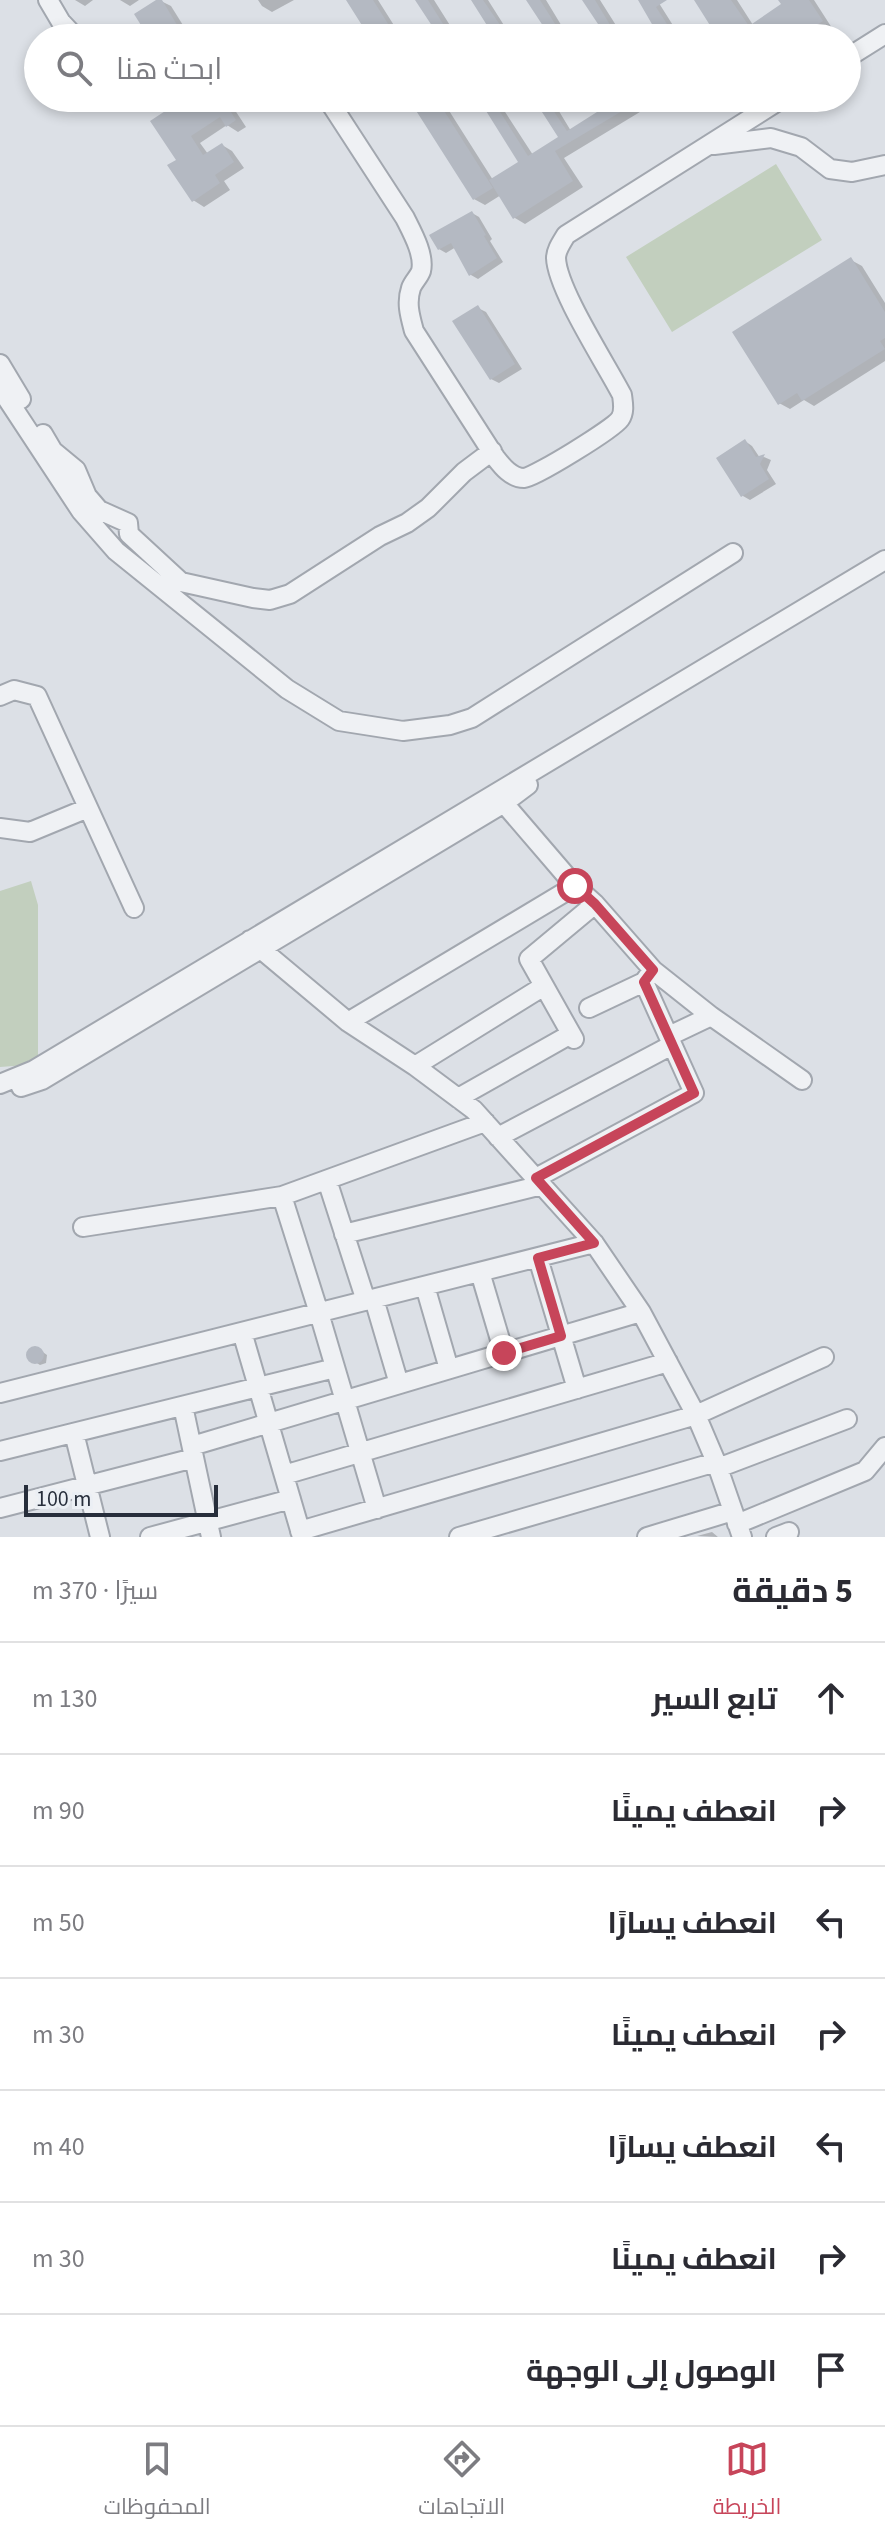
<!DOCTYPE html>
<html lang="ar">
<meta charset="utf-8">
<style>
body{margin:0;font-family:"Source Sans 3",Cairo,sans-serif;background:#f7f7f7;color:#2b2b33;direction:rtl}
.scale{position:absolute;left:24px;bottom:20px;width:194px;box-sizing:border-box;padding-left:8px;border:4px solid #272e3b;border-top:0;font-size:22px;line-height:28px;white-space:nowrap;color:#272e3b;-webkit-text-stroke:6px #ebeff4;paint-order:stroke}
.stop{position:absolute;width:24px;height:24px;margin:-18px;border:6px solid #c7455a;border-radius:50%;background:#fff}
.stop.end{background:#c7455a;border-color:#fff;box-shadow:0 2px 8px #0008}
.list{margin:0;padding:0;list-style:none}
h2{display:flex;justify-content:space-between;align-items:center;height:104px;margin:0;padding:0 32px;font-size:34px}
h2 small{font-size:26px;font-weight:400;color:#7c7c81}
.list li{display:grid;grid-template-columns:52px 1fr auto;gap:24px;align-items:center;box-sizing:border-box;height:112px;padding:0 32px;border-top:2px solid #e1e1e2}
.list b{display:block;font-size:30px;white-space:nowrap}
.list em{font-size:26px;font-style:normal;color:#7c7c81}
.icon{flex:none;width:44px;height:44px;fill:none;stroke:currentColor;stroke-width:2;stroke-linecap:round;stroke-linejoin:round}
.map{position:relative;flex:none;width:885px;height:1537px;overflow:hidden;direction:ltr}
.search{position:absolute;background:#fff;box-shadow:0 4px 12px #0003;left:24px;right:24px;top:24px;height:88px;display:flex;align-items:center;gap:20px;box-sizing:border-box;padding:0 28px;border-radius:44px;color:#7c7c81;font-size:30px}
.sheet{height:888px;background:#fff}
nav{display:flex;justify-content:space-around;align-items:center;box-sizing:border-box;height:112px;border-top:2px solid #e1e1e2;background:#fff;font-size:22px;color:#7c7c81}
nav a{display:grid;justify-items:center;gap:4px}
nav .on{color:#c7455a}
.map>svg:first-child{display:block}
.green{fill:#c2cfbe}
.shadow{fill:#0003}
.building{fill:#b4b9c2}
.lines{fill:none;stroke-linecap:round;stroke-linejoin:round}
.minor-casing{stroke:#a2a7af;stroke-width:22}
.minor{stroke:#eff1f4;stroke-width:18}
.route{stroke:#c7455a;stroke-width:10}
</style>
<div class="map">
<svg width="885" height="1537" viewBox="0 0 885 1537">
<rect width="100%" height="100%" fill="#dce0e6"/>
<!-- green -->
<path class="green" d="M776 164 822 240 672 332 626 257Z
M31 881 38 905V1059L27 1065 0 1067V891Z"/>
<!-- shadow -->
<path class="shadow" d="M75 0H93L85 6Z
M120 0H139L130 6Z
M159 0 171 6 191 38H151Z
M258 0H294L272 12 262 6Z
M348 0H378L402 38H372Z
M418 0H434L458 38H442Z
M474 0H488L512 38H498Z
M528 0H546L569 38H552Z
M585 0H600L624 38H608Z
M639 0H657L681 38H663Z
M697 0H737L753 25 784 5 780 0H814L832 28 816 38H720Z
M188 98H227L246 127 238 132 227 125 200 143 208 154 222 145 232 151 244 168 224 181 230 190 204 207 193 200 178 160Z
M410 98H441L493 180 521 162 480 98H496L533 155 561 137 536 98H551L571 131 599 113 590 98H606L611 105 622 98H663L564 158 583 187 525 224 515 218 501 195 485 205 474 199Z
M472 213 479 217 492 239 490 241 503 262 478 279 471 275 456 247 446 253 439 249Z
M851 260 862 266 885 303V361L814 406 804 400 790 409 779 403Z
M478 308 486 312 522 369 499 383 491 379Z
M745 441 752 446 760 458 764 457 771 460 767 470 776 484 750 500 743 496Z
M33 1348H37L47 1355 46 1363 40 1365 29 1358 28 1354Z
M712 1532 718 1537 697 1536Z"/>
<!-- building -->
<path class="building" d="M156 0H162L185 38H149L134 14Z
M346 0H373L397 38H370Z
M415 0H428L452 38H440Z
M471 0H483L509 38H495Z
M526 0H540L564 38H551Z
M582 0H595L618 38H589L602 30Z
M638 0H667L656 7 676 38H660Z
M694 0H731L749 26 781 4 778 0H809L823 21 798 38H718Z
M185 98H222L236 120 226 127 220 117 191 136 203 155 222 143 234 162 215 175 220 183 192 202 167 165 176 160 150 121Z
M408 98H436L493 188 473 200Z
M478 98H510L497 107 528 156 558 137 533 98H545L567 131 597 112 588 98H601L606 106 618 98H644L555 151 573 181 513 219 489 180 518 162Z
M472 211 486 235 484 236 497 258 469 276 451 243 438 250 429 235Z
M851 257 885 312V338L880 341 885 349 802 401 797 393 778 405 732 332Z
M478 305 515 364 490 380 452 321Z
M745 439 756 457 765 454 760 464 769 479 741 497 716 458Z
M26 1355a9 9 0 1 1 18 0a9 9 0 1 1-18 0Z"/>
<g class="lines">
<!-- minor casing -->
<g class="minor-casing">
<path id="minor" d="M48 0 61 22 76 38
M248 38H249
M847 58 885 34
M327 98 405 218C412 232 425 255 421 271 419 277 413 282 411 288 406 303 410 316 414 331L495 457C502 466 511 478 524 478 535 477 613 429 620 419 625 412 623 403 622 395 606 364 557 289 556 258 556 250 562 242 566 235L783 98
M714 145 771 138 801 147 830 169 852 172 885 165
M0 364 21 399
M0 388 81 511 116 551 287 689 339 721 403 731 450 725 472 718 733 553
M43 434 53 451 76 470 87 496 99 510 128 523 129 534 181 582 253 598 270 600 290 594 380 536 407 523 428 508 464 472 492 451
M0 696 14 690 37 696 134 908
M496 794 575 886 595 904 653 970 711 1016 802 1080
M0 828 30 832 88 808
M250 940 348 1022 415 1066 474 1110 594 1243 641 1312 696 1415 716 1462 742 1537
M589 1008 644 982 649 975
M348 1022 575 886
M669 1036 711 1016
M574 1039 529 959 595 904
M415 1066 544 986
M0 1084 34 1070C318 899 603 731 885 560
M21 1087 42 1080 504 803 528 785
M458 1098 571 1034
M498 1137 672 1045
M536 1178 694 1093 644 982
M327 1180 366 1301
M282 1196 319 1313 377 1509
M83 1227 282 1196 485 1122
M344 1234 542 1185
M538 1258 577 1389
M480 1272 504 1353
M425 1286 449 1369
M374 1299 399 1384
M242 1332 302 1537
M0 1393 594 1243
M183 1406 211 1537
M74 1433 100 1537
M192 1446 641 1312
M0 1451 335 1368
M718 1468 847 1419
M284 1475 668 1362
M0 1508 194 1458
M737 1524 865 1471 885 1447
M300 1531 696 1415 824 1357
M150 1537 291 1499
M459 1537 716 1462
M647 1537 733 1511
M776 1537 789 1532"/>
</g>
<!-- minor -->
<use href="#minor" class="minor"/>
</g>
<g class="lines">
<!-- route -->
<path class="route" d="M504 1353 561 1336 538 1258 594 1243 536 1178 694 1093 644 982 653 970 595 904 575 886"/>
</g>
</svg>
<div class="scale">100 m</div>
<div class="stop" style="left:575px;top:886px"></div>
<div class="stop end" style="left:504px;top:1353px"></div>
<div class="search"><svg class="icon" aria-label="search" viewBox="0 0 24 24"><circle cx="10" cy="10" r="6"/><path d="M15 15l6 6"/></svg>ابحث هنا</div>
</div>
<section class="sheet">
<h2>5 دقيقة<small>سيرًا · 370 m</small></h2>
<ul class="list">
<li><svg class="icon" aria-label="ahead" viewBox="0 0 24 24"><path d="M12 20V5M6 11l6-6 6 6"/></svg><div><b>تابع السير</b></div><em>130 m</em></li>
<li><svg class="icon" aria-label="right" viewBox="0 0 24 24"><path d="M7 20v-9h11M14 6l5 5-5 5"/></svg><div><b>انعطف يمينًا</b></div><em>90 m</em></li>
<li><svg class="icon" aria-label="left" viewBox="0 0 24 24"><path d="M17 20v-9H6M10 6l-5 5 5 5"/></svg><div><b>انعطف يسارًا</b></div><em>50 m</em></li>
<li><svg class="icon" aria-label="right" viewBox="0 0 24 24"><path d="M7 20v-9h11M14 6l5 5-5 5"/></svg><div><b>انعطف يمينًا</b></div><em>30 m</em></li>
<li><svg class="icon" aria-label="left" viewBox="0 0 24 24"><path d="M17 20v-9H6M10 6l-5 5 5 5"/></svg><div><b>انعطف يسارًا</b></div><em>40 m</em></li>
<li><svg class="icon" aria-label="right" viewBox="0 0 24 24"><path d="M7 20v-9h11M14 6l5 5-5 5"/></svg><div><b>انعطف يمينًا</b></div><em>30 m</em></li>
<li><svg class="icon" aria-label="arrive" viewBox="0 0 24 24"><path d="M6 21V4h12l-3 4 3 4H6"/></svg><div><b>الوصول إلى الوجهة</b></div></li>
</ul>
</section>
<nav>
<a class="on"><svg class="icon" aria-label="map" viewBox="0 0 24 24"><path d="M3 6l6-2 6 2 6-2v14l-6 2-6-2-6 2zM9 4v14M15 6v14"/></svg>الخريطة</a>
<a><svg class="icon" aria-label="directions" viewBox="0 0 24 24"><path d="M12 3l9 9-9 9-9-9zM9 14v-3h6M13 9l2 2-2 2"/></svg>الاتجاهات</a>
<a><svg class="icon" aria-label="saved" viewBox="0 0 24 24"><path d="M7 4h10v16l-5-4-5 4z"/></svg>المحفوظات</a>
</nav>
